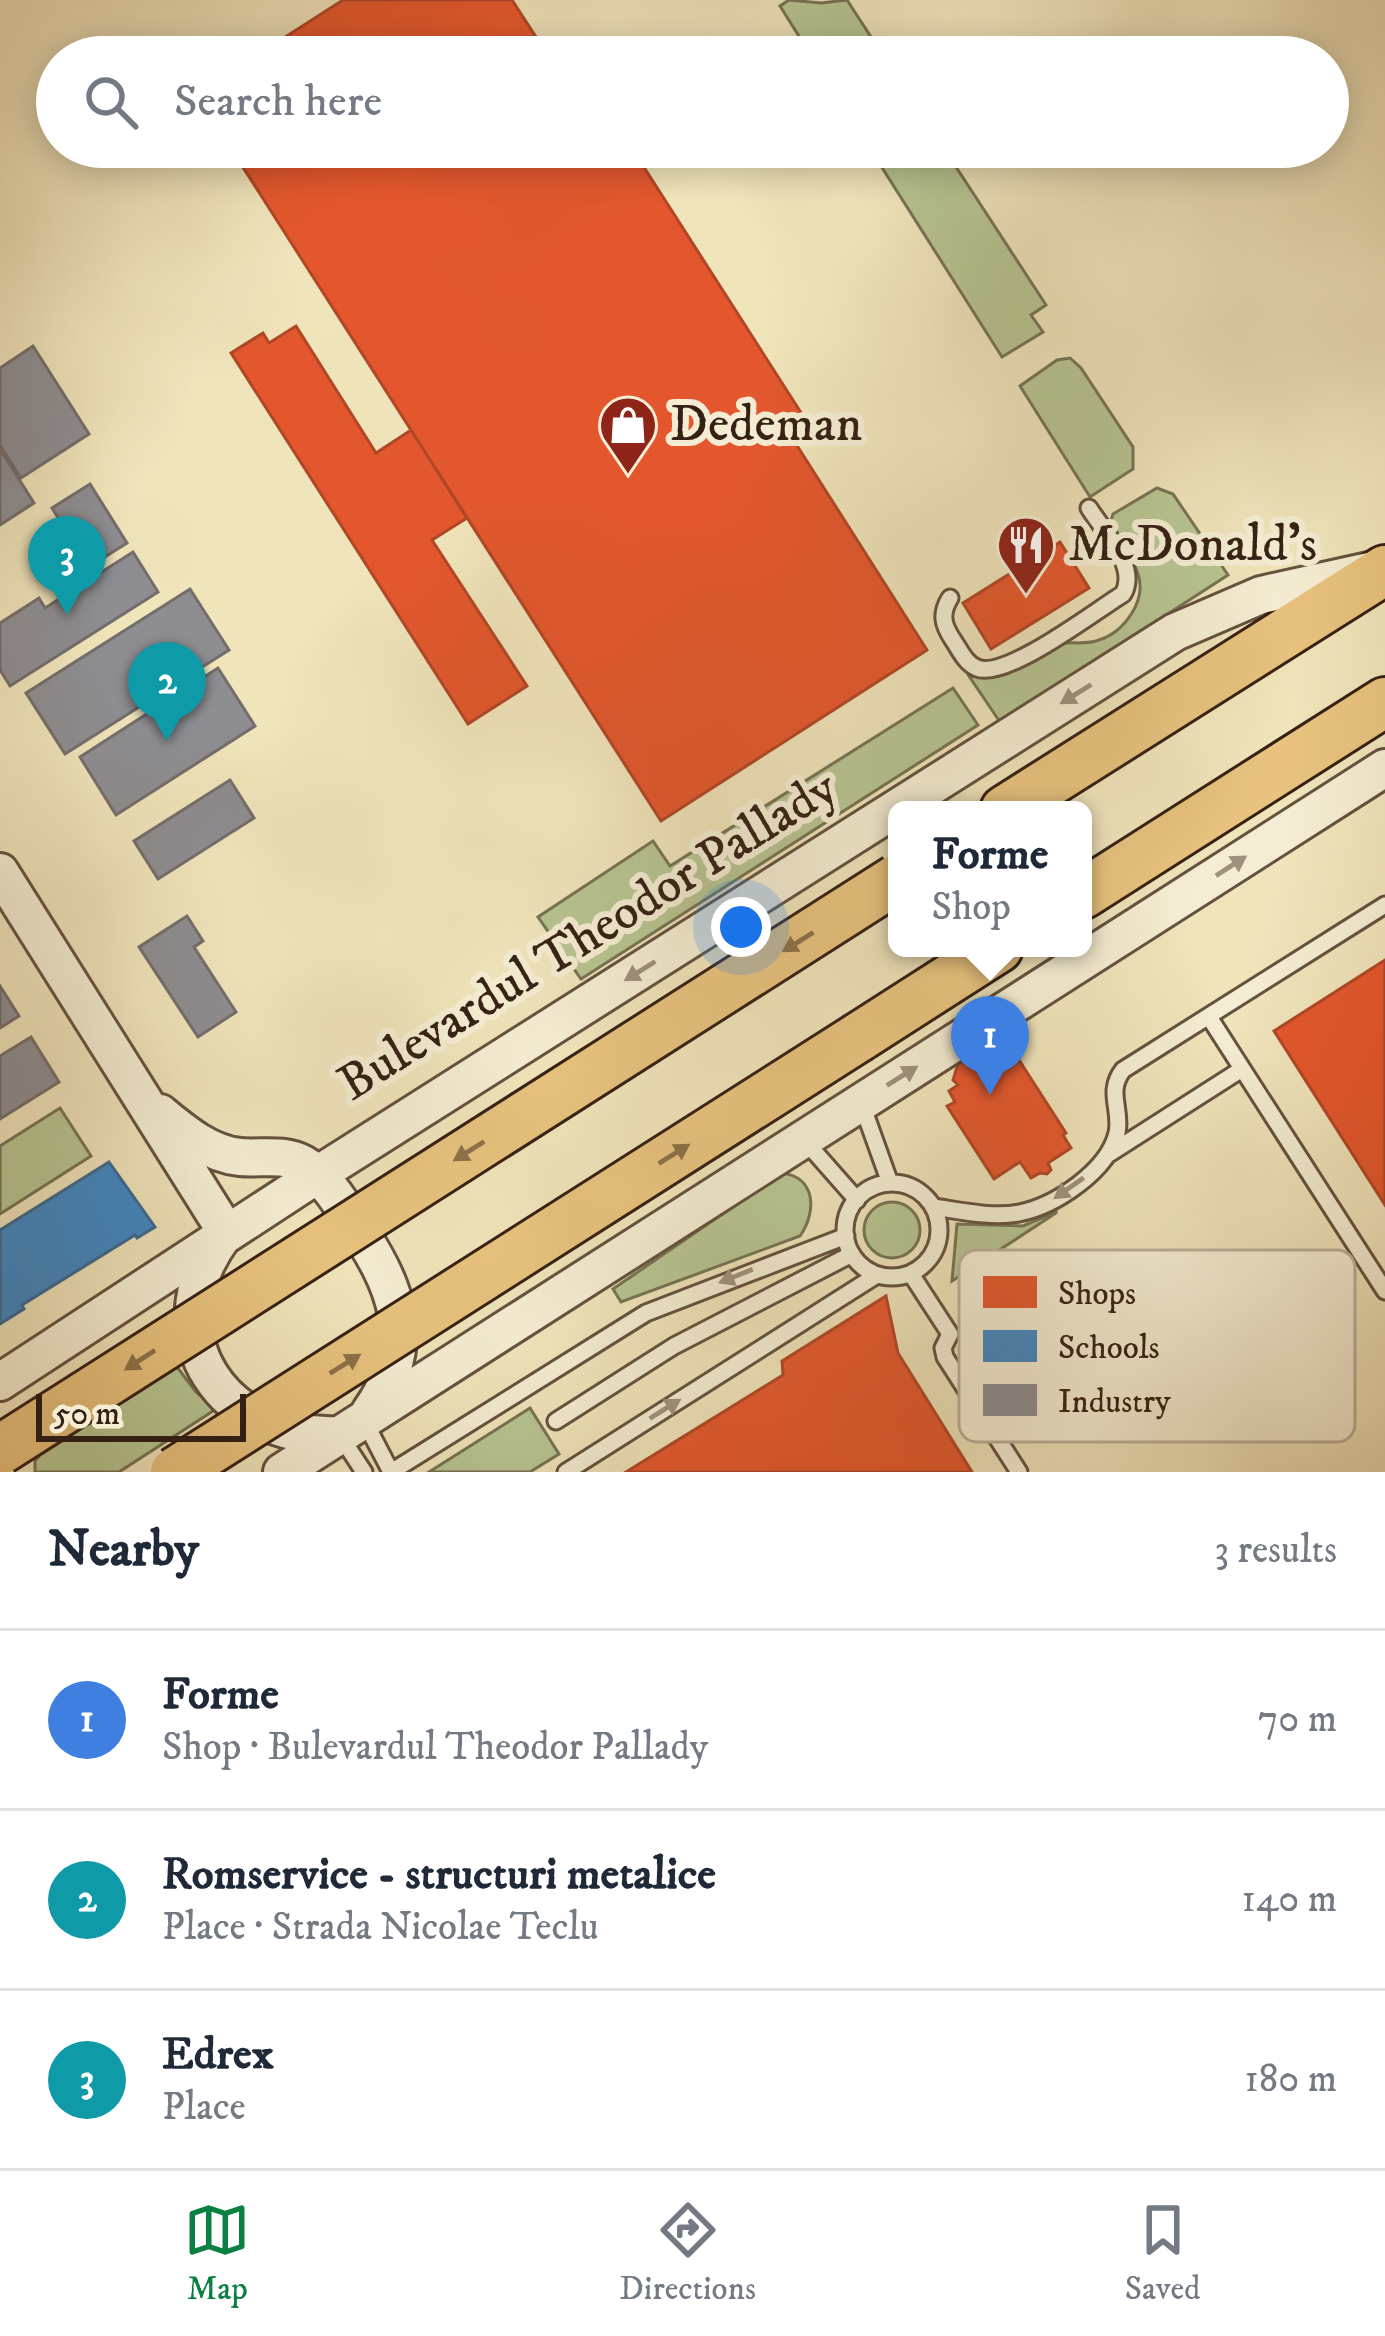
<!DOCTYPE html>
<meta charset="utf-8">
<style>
body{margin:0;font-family:"IM FELL DW Pica",serif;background:#f2f2f3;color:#1f2937}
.scale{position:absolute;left:36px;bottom:30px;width:210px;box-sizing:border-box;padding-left:12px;border:6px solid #352114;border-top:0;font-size:33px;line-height:42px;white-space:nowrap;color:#352114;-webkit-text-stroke:9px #f5edd3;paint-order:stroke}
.you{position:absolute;left:741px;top:927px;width:42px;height:42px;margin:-30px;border:9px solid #fff;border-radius:50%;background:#1a73e8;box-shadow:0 0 0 18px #1a73e833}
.badge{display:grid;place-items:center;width:78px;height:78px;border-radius:50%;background:#0b8043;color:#fff;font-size:39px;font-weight:700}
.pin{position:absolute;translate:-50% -99px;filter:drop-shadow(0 3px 6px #0008)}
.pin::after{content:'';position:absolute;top:63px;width:42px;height:36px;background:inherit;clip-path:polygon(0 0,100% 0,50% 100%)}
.popup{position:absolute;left:888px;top:801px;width:204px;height:156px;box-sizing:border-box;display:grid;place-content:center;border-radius:18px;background:#fff;filter:drop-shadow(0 3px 9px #0005);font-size:39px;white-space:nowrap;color:#747a83}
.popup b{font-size:45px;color:#1f2937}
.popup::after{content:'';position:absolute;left:50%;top:100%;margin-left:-24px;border:24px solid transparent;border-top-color:#fff}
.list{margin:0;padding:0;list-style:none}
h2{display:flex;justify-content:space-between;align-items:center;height:156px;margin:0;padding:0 48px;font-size:51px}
h2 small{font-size:39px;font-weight:400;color:#747a83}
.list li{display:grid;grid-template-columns:78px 1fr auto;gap:36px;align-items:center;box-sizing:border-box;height:180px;padding:0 48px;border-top:3px solid #e0e1e3}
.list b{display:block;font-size:45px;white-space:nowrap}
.list p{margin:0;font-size:39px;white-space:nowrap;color:#747a83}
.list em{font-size:39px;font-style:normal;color:#747a83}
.icon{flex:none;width:66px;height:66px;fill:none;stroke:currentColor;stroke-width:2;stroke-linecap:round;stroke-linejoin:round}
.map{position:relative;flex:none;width:1385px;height:1472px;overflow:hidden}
.search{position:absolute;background:#fff;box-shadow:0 6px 30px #0003;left:36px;right:36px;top:36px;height:132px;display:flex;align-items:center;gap:30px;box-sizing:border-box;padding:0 42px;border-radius:66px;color:#747a83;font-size:45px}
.sheet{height:696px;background:#fff}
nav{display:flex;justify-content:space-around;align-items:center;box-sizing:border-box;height:168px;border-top:3px solid #e0e1e3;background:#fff;font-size:33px;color:#747a83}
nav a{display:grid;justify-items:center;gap:6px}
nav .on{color:#0b8043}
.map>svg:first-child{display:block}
.green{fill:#b7c592;stroke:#767353;stroke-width:3}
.shops{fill:#e4572e;stroke:#b04726;stroke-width:3}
.schools{fill:#3f88c5;stroke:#3c6990;stroke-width:3}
.industry{fill:#8d8d92;stroke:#736d6c;stroke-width:3}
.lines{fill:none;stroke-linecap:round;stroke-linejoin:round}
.service-casing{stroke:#64523e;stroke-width:21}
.tertiary-casing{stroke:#64523e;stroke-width:42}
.primary-casing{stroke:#352114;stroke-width:54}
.service{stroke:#f5edd3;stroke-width:15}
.tertiary{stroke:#f5edd3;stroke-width:36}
.primary{stroke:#e8c27e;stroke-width:48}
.primary-bridge-casing{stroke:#352114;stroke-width:54;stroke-linecap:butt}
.primary-bridge{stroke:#e8c27e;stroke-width:48}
.oneway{fill:#9f917d}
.oneway2{fill:#8e7249}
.labels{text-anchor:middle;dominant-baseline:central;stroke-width:12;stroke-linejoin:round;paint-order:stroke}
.poi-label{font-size:51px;fill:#352114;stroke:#f5edd3;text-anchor:start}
.street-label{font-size:51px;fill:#352114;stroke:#f5edd3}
.key{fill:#f5edd3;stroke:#bbb09a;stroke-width:3}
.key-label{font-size:33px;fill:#352114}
</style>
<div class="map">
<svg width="1385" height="1472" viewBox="0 0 1385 1472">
<rect width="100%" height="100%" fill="#f0e4bb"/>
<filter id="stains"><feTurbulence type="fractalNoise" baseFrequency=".00167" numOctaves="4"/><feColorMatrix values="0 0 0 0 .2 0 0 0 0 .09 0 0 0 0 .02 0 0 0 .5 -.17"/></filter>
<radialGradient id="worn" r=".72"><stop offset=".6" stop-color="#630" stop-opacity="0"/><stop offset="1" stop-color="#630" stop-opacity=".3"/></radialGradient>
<!-- green -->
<path class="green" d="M789 0 821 3 847 0 884 57H812L780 6Z
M869 147H943L1046 305 1031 315 1043 332 1002 357Z
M1070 358 1081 368 1133 447V469L1090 497 1020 386 1057 360Z
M1157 488 1173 494 1228 575 1000 722 969 676C1024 682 1012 661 1053 645 1068 640 1085 646 1099 640 1124 632 1147 601 1138 574 1133 558 1119 541 1109 527L1113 514Z
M953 688 978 725 581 979 538 917 653 841 670 866Z
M60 1108 91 1156 0 1214V1146Z
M782 1173C816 1177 817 1212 800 1236L621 1302 613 1289Z
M864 1230a28 28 0 1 1 56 0a28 28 0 1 1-56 0Z
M1056 1212V1213L952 1281 957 1224 1023 1226Z
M177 1367 196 1392 216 1409 119 1472H35V1461L40 1455Z
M530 1408 559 1454 530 1472H429Z"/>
<!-- shops -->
<path class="shops" d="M343 0H512L549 57H254Z
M230 147H631L807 422 789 433 927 650 661 821Z
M296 326 376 453 411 430 467 518 432 540 527 686 468 724 231 353 263 333 269 343Z
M1060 542 1089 588 991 649 963 603Z
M1385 960V1205L1274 1031Z
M983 1056 995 1058 1001 1066 1019 1060 1066 1133 1063 1135 1071 1148 1048 1163 1051 1170 1047 1174 1040 1173 1031 1178 1020 1162 994 1179 947 1106 955 1102 949 1091 958 1085 953 1080 958 1064 968 1057 976 1069Z
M886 1296 898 1353 972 1472H626L783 1375 782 1361Z"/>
<!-- schools -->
<path class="schools" d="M109 1162 155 1227 137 1238 135 1235 22 1305 24 1309 0 1324V1230Z"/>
<!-- industry -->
<path class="industry" d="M33 346 89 434 21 478 0 445V368Z
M0 449 34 503 0 525Z
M90 484 127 543 89 567 52 508Z
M133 552 158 592 10 686 0 670V623L39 598 45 608Z
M190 589 229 650 65 754 26 693Z
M218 668 255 726 116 815 80 757Z
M230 780 254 818 158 879 134 841Z
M187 916 203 941 194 947 236 1012 198 1037 139 947Z
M0 986 19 1016 0 1028Z
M31 1037 59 1082 0 1119V1056Z"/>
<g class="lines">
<!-- service casing -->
<g class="service-casing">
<path id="service" d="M950 598C940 614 943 625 953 640 960 650 965 663 977 668 1006 680 1095 611 1123 594 1139 567 1104 532 1089 508
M1209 1017 1385 1291
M861 1102 890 1183
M805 1141 857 1200
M1109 1154 1242 1069
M845 1230a47 47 0 1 1 94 0a47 47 0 1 1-94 0Z
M934 1207C961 1211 992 1218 1019 1213 1055 1206 1108 1171 1117 1133 1122 1109 1106 1092 1123 1070L1385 905
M911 1274 950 1334 943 1348 945 1357 1019 1472
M556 1421 674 1346 852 1254
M365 1422 391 1472
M341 1437 364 1472
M391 1472 646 1313 846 1236
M566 1472 877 1275"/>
</g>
<!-- tertiary casing -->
<g class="tertiary-casing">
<path id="tertiary" d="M0 872 220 1222 223 1236C149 1336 224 1441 340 1435
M160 1113C183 1132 209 1154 240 1157 261 1159 283 1153 303 1164 323 1175 339 1200 351 1219 396 1285 421 1340 370 1412
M0 1382 317 1175 1175 632 1261 595 1369 571
M282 1472 1385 768"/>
</g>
<!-- primary casing -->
<g class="primary-casing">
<path id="primary" d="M1005 810 1385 570
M1083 894 1385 702
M859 1037 998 948"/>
</g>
<!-- service -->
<use href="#service" class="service"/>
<!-- tertiary -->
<use href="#tertiary" class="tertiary"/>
<!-- primary -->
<use href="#primary" class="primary"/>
<!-- primary-bridge casing -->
<g class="primary-bridge-casing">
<path id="primary-bridge" d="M0 1450 897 879
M175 1472 859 1037"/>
</g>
<!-- primary-bridge -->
<use href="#primary-bridge" class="primary-bridge"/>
</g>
<!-- one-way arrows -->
<defs><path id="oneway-solid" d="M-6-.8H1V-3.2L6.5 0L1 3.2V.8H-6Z" transform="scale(3)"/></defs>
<g class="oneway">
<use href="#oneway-solid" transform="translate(1076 694) rotate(148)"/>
<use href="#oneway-solid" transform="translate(1231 866) rotate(-33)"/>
<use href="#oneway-solid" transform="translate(640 971) rotate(148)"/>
<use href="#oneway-solid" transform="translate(902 1076) rotate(-32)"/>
<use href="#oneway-solid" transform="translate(1069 1188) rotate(145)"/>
<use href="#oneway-solid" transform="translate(736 1276) rotate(158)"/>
<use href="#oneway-solid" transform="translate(665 1409) rotate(-32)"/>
</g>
<g class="oneway2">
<use href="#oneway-solid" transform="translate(798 942) rotate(148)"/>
<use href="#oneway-solid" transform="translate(469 1151) rotate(148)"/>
<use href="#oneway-solid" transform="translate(674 1154) rotate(-32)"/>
<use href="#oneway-solid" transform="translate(140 1360) rotate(147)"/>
<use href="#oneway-solid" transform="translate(345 1364) rotate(-32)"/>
</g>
<!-- icons -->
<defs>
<g id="shop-pin" transform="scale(3)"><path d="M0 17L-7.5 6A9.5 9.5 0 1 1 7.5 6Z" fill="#8f2418" stroke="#f5edd3"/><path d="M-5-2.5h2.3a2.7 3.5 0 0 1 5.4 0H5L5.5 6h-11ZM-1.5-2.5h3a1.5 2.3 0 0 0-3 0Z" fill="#fff"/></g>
<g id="restaurant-pin" transform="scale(3)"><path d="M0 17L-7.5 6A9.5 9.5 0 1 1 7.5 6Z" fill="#8f2418" stroke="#f5edd3"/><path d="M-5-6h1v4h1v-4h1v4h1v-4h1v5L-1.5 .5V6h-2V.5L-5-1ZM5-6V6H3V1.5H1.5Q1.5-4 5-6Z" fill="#fff"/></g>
</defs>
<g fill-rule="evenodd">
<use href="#shop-pin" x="628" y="425"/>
<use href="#restaurant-pin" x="1026" y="545"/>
</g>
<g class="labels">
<!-- poi labels -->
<g class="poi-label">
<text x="670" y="425">Dedeman</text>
<text x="1068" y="545">McDonald's</text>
</g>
<!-- street labels -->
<g class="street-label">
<text transform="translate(588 936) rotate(-32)">Bulevardul Theodor Pallady</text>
</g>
</g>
<!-- legend -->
<rect x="959" y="1250" width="396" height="192" rx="18" class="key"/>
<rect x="983" y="1276" width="54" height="32" fill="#e4572e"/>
<rect x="983" y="1330" width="54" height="32" fill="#3f88c5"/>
<rect x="983" y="1384" width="54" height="32" fill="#8d8d92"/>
<g class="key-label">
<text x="1058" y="1304">Shops</text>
<text x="1058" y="1358">Schools</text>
<text x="1058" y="1412">Industry</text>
</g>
<rect width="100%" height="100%" filter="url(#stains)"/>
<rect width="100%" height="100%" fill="url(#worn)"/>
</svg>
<div class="scale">50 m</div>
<div class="you"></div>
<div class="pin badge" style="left:990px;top:1095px;background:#3f7fe0">1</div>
<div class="popup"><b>Forme</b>Shop</div>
<div class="pin badge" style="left:167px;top:741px;background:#0f9aa8">2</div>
<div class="pin badge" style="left:67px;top:615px;background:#0f9aa8">3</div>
<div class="search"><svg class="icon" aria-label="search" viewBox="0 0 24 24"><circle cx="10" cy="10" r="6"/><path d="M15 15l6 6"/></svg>Search here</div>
</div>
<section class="sheet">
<h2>Nearby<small>3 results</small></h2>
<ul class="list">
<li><span class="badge" style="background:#3f7fe0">1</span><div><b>Forme</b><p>Shop · Bulevardul Theodor Pallady</p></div><em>70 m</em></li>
<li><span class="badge" style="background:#0f9aa8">2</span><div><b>Romservice - structuri metalice</b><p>Place · Strada Nicolae Teclu</p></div><em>140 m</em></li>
<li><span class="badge" style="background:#0f9aa8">3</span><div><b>Edrex</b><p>Place</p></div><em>180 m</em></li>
</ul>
</section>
<nav>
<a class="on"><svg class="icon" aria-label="map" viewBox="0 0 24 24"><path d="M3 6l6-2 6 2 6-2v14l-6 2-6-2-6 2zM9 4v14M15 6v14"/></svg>Map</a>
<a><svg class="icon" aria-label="directions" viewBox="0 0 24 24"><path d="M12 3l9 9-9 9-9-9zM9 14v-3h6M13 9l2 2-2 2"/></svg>Directions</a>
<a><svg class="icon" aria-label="saved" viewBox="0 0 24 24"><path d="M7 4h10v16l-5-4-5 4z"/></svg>Saved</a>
</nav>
